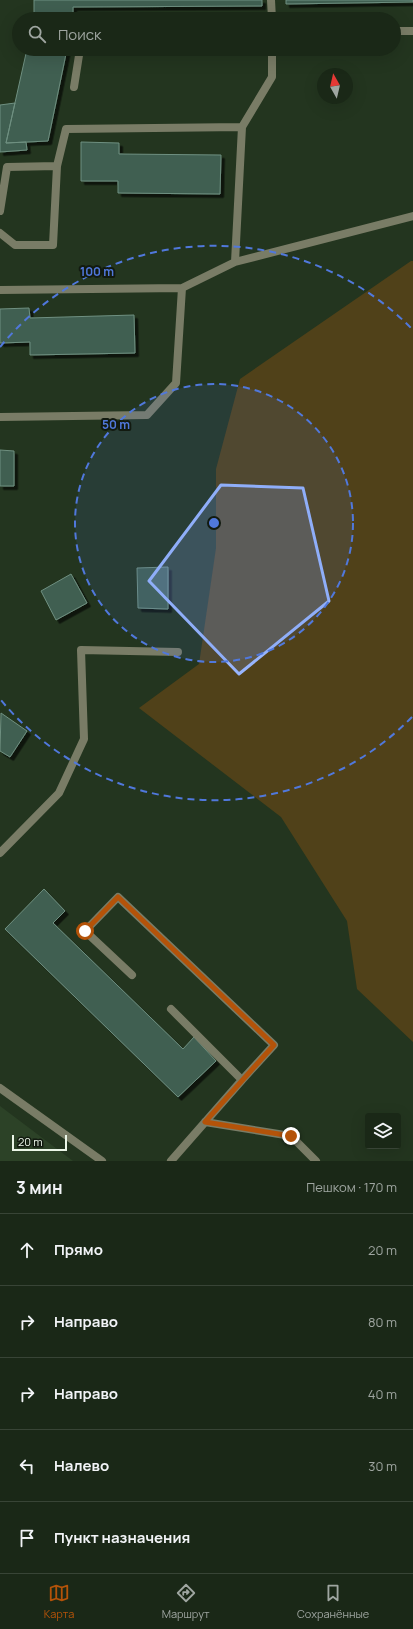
<!DOCTYPE html>
<html lang="ru">
<meta charset="utf-8">
<style>
body{margin:0;font-family:Manrope,sans-serif;background:#233020;color:#f1f3f6}
.controls{position:absolute;right:12px;bottom:12px;display:grid;overflow:hidden;border-radius:4px;box-shadow:0 4px 16px #0002}
.controls button{width:36px;height:36px;display:grid;place-items:center;padding:0;border:0;border-bottom:1px solid #384436;background:#1a2817;color:#f1f3f6;font:20px sans-serif}
.compass{position:absolute;left:317px;top:68px;width:36px;height:36px;border-radius:50%;background:#1a2817;box-shadow:0 4px 16px #0002;rotate:352deg}
.scale{position:absolute;left:12px;bottom:10px;width:55px;box-sizing:border-box;padding-left:4px;border:2px solid #ebf6e8;border-top:0;font-size:11px;line-height:14px;white-space:nowrap;color:#ebf6e8;-webkit-text-stroke:3px #121a10;paint-order:stroke}
.stop{position:absolute;width:12px;height:12px;margin:-9px;border:3px solid #b45309;border-radius:50%;background:#fff}
.stop.end{background:#b45309;border-color:#fff;box-shadow:0 1px 4px #0008}
.list{margin:0;padding:0;list-style:none}
h2{display:flex;justify-content:space-between;align-items:center;height:52px;margin:0;padding:0 16px;font-size:17px}
h2 small{font-size:13px;font-weight:400;color:#9fa6a1}
.list li{display:grid;grid-template-columns:26px 1fr auto;gap:12px;align-items:center;box-sizing:border-box;height:72px;padding:0 16px;border-top:1px solid #384436}
.list b{display:block;font-size:15px;white-space:nowrap}
.list em{font-size:13px;font-style:normal;color:#9fa6a1}
.icon{flex:none;width:22px;height:22px;fill:none;stroke:currentColor;stroke-width:2;stroke-linecap:round;stroke-linejoin:round}
.map{position:relative;flex:none;width:413px;height:1161px;overflow:hidden}
.search{position:absolute;background:#1a2817;box-shadow:0 4px 16px #0002;left:12px;right:12px;top:12px;height:44px;display:flex;align-items:center;gap:10px;box-sizing:border-box;padding:0 14px;border-radius:22px;color:#9fa6a1;font-size:15px}
.sheet{height:412px;background:#1a2817}
nav{display:flex;justify-content:space-around;align-items:center;box-sizing:border-box;height:56px;border-top:1px solid #384436;background:#1a2817;font-size:11px;color:#9fa6a1}
nav a{display:grid;justify-items:center;gap:2px}
nav .on{color:#b45309}
.map>svg:first-child{display:block}
.built{fill:#2c4227}
.green{fill:#504119}
.building{fill:#405f51;stroke:#6f9081;filter:url(#shadow)}
.lines{fill:none;stroke-linecap:round;stroke-linejoin:round}
.service{stroke:#797c66;stroke-width:8}
.tertiary{stroke:#797c66;stroke-width:8}
.route{stroke:#b45309;stroke-width:5}
.marked{fill:#98b5fd;fill-opacity:0.2;stroke:#98b5fd;stroke-width:3;stroke-linejoin:round}
.ring{fill:none;stroke:#5078dc;stroke-width:2;stroke-dasharray:7 5}
.centre{fill:#5078dc;stroke:#121a10;stroke-width:2}
.ring-label{font-size:12px;text-anchor:middle;font-weight:bold;fill:#5078dc;stroke:#121a10;stroke-width:4;stroke-linejoin:round;paint-order:stroke}
</style>
<div class="map">
<svg width="413" height="1161" viewBox="0 0 413 1161">
<defs>
<filter id="shadow"><feDropShadow dx="3.5" dy="3.5" stdDeviation="0" flood-color="#0009"/></filter>
</defs>
<rect width="100%" height="100%" fill="#23351f"/>
<!-- built -->
<path class="built" d="M0 1106 73 1161H0Z"/>
<!-- green -->
<path class="green" d="M411 261H413V1042L357 989 347 921 281 817 139 708 199 664 216 548V469L240 379Z"/>
<!-- building -->
<path class="building" d="M34 0H262V6L73 7V19H34Z
M286 0H413V2L286 4Z
M27 49H67L48 141 6 143Z
M15 103 6 143 26 142 27 150 0 152V105Z
M81 142 119 143V154L221 155 220 194 118 193V181H81Z
M29 308 30 318 134 315 135 353 30 355V342L0 343V309Z
M0 450 14 451V486H0Z
M168 567V609L138 608 137 568Z
M71 574 87 603 56 620 41 591Z
M1 713 27 731 10 757 0 751Z
M44 889 65 911 53 923 183 1049 194 1037 216 1061 178 1097 5 929Z"/>
<g class="lines">
<!-- service -->
<path class="service" d="M271 0 272 19
M394 31H413
M74 87 80 49
M0 211 7 167 57 166
M0 233 15 245H53L57 166 66 129 242 127 272 77V49
M235 262 413 216
M182 288 235 262 242 127
M0 290 182 288 176 383 147 415 0 417
M0 853 59 793 84 739 81 650 178 652
M132 975 85 931 118 897 274 1045 242 1080
M171 1009 242 1080 171 1161
M205 1122 291 1136 316 1161"/>
<!-- tertiary -->
<path class="tertiary" d="M0 1088 102 1161"/>
</g>
<g class="lines">
<!-- route -->
<path class="route" d="M85 931 118 897 274 1045 205 1122 291 1136"/>
</g>
<!-- marked area -->
<path class="marked" d="M221 485 303 488 329 601 239 674 149 581Z"/>
<!-- distance rings -->
<circle cx="214" cy="523" r="139" fill="#5078dc" fill-opacity=".12"/>
<g class="ring">
<circle cx="214" cy="523" r="139"/>
<path d="M412 717A277 277 0 0 1 0 699M0 347A277 277 0 0 1 412 329"/>
</g>
<circle cx="214" cy="523" r="6" class="centre"/>
<g class="ring-label">
<text x="97" y="276">100 m</text>
<text x="116" y="429">50 m</text>
</g>
</svg>
<div class="controls">
<button><svg class="icon" aria-label="layers" viewBox="0 0 24 24"><path d="M12 4l9 5-9 5-9-5zM3 14l9 5 9-5"/></svg></button>
</div>
<svg class="compass" viewBox="-18 -18 36 36"><path d="M0-13l5 13h-10z" fill="#e53935"/><path d="M0 13l5-13h-10z" fill="#9fa6a1"/></svg>
<div class="scale">20 m</div>
<div class="stop" style="left:85px;top:931px"></div>
<div class="stop end" style="left:291px;top:1136px"></div>
<div class="search"><svg class="icon" aria-label="search" viewBox="0 0 24 24"><circle cx="10" cy="10" r="6"/><path d="M15 15l6 6"/></svg>Поиск</div>
</div>
<section class="sheet">
<h2>3 мин<small>Пешком · 170 m</small></h2>
<ul class="list">
<li><svg class="icon" aria-label="ahead" viewBox="0 0 24 24"><path d="M12 20V5M6 11l6-6 6 6"/></svg><div><b>Прямо</b></div><em>20 m</em></li>
<li><svg class="icon" aria-label="right" viewBox="0 0 24 24"><path d="M7 20v-9h11M14 6l5 5-5 5"/></svg><div><b>Направо</b></div><em>80 m</em></li>
<li><svg class="icon" aria-label="right" viewBox="0 0 24 24"><path d="M7 20v-9h11M14 6l5 5-5 5"/></svg><div><b>Направо</b></div><em>40 m</em></li>
<li><svg class="icon" aria-label="left" viewBox="0 0 24 24"><path d="M17 20v-9H6M10 6l-5 5 5 5"/></svg><div><b>Налево</b></div><em>30 m</em></li>
<li><svg class="icon" aria-label="arrive" viewBox="0 0 24 24"><path d="M6 21V4h12l-3 4 3 4H6"/></svg><div><b>Пункт назначения</b></div></li>
</ul>
</section>
<nav>
<a class="on"><svg class="icon" aria-label="map" viewBox="0 0 24 24"><path d="M3 6l6-2 6 2 6-2v14l-6 2-6-2-6 2zM9 4v14M15 6v14"/></svg>Карта</a>
<a><svg class="icon" aria-label="directions" viewBox="0 0 24 24"><path d="M12 3l9 9-9 9-9-9zM9 14v-3h6M13 9l2 2-2 2"/></svg>Маршрут</a>
<a><svg class="icon" aria-label="saved" viewBox="0 0 24 24"><path d="M7 4h10v16l-5-4-5 4z"/></svg>Сохранённые</a>
</nav>
